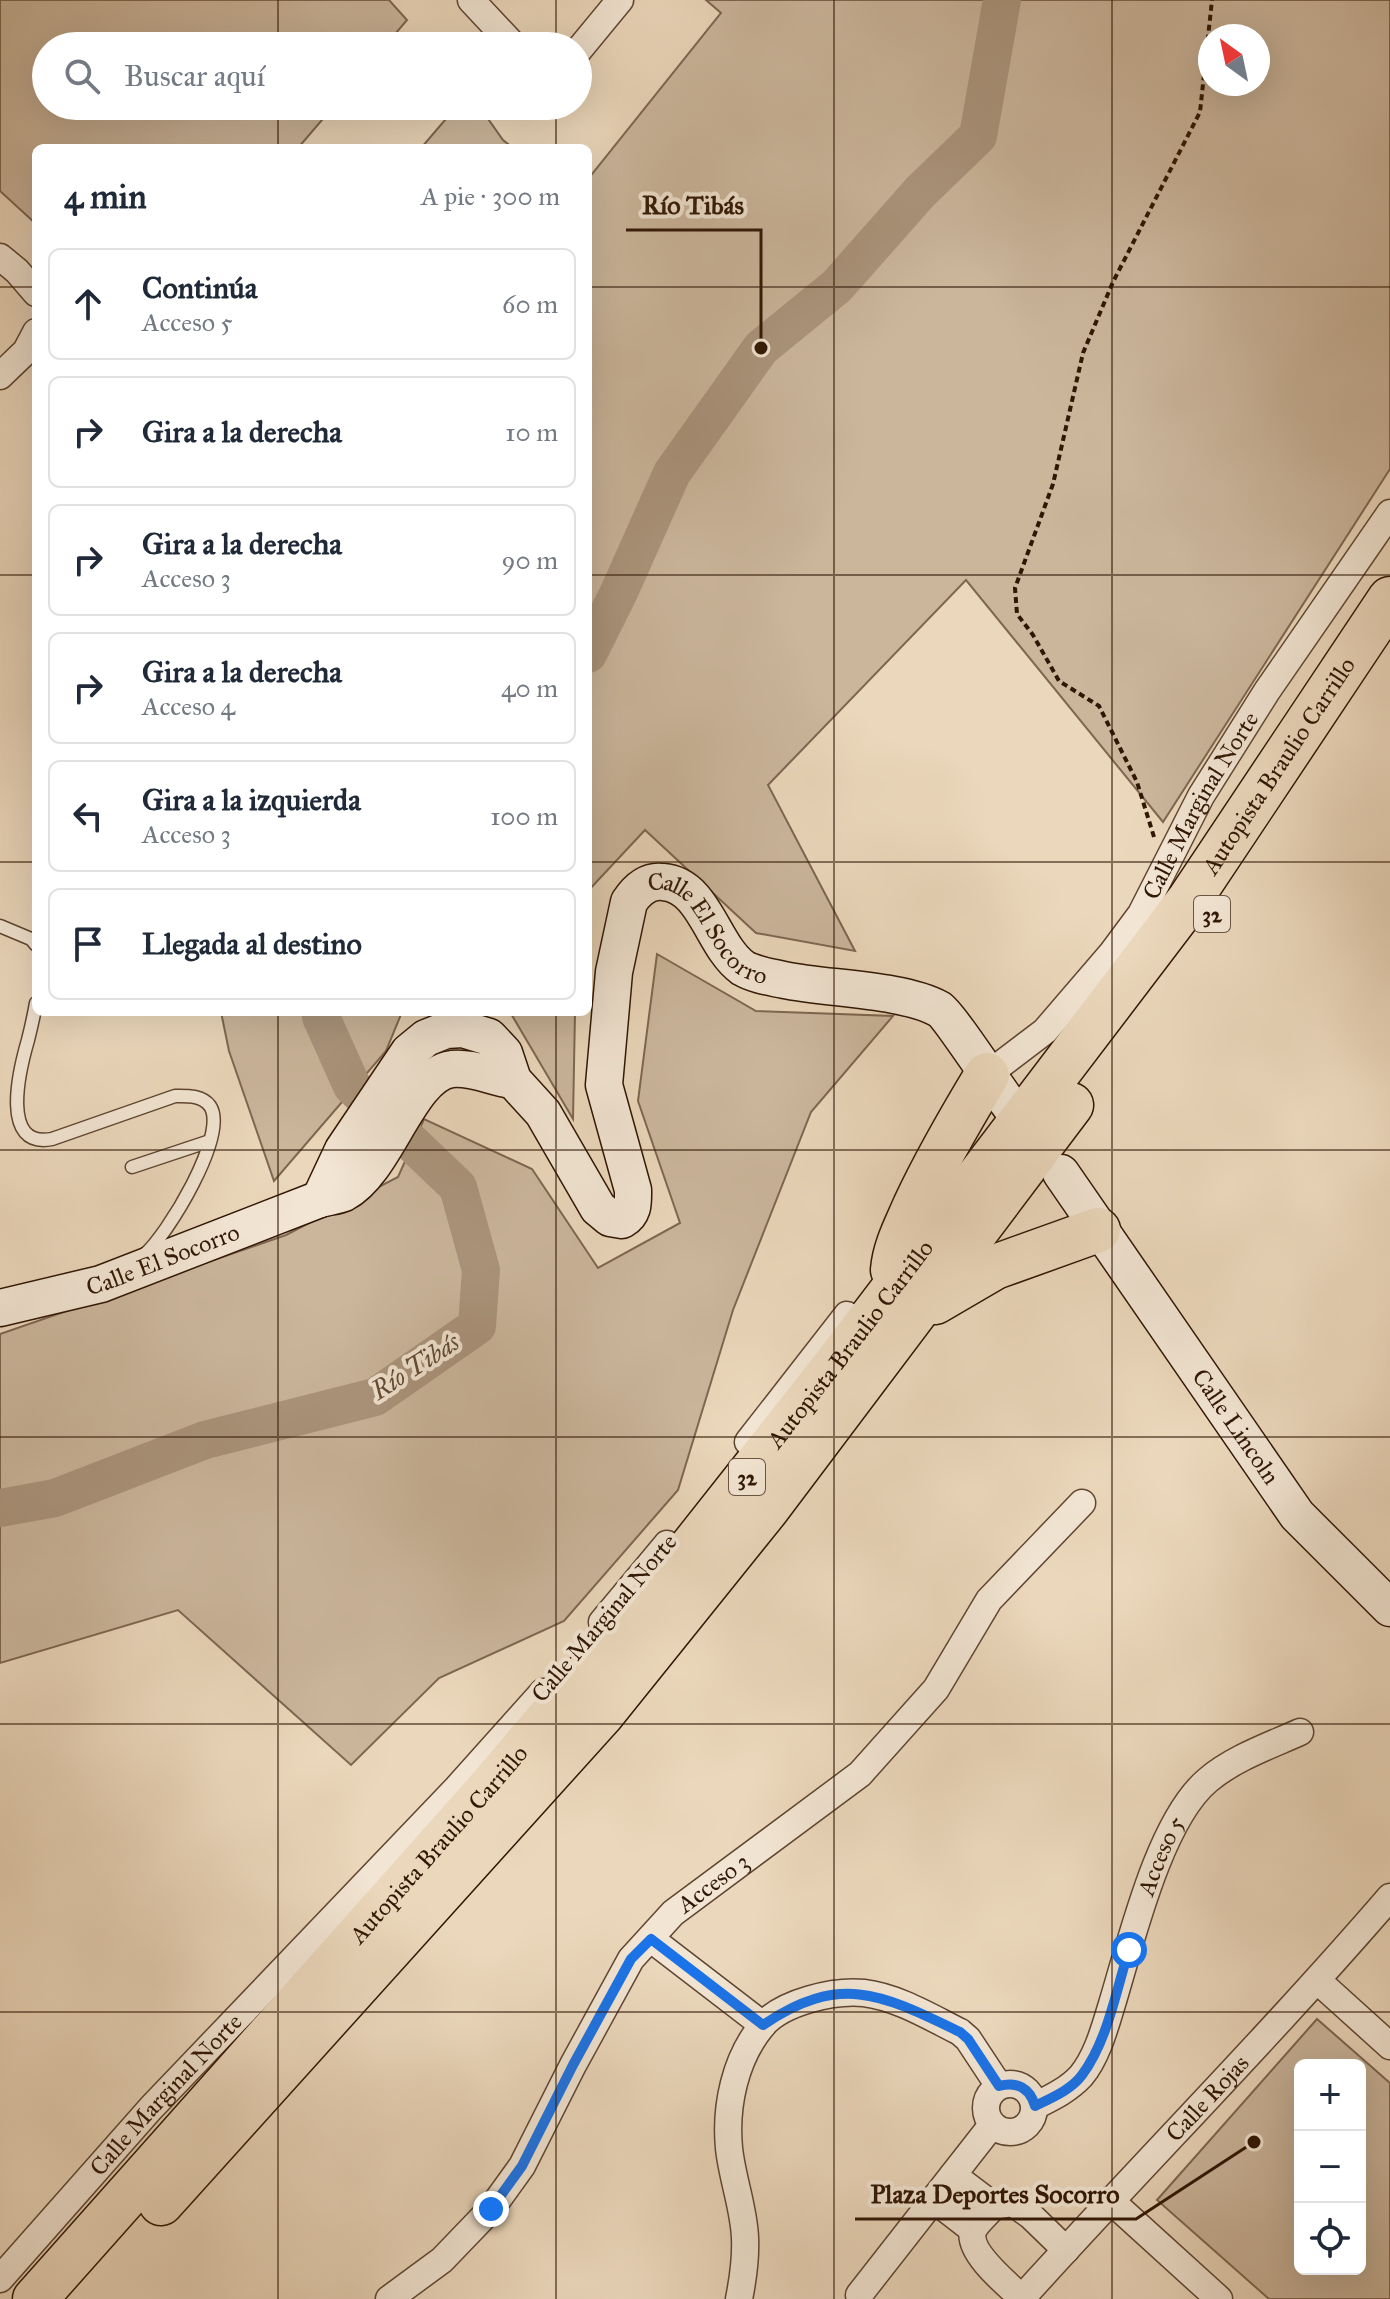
<!DOCTYPE html>
<html lang="es">
<meta charset="utf-8">
<style>
body{margin:0;font-family:"IM FELL Great Primer",serif;background:#f2f2f3;color:#1f2937}
.controls{position:absolute;right:24px;bottom:24px;display:grid;overflow:hidden;border-radius:12px;box-shadow:0 8px 32px #0002}
.controls button{width:72px;height:72px;display:grid;place-items:center;padding:0;border:0;border-bottom:2px solid #e0e1e3;background:#fff;color:#1f2937;font:40px sans-serif}
.compass{position:absolute;left:1198px;top:24px;width:72px;height:72px;border-radius:50%;background:#fff;box-shadow:0 8px 32px #0002;rotate:327deg}
.stop{position:absolute;width:24px;height:24px;margin:-18px;border:6px solid #1a73e8;border-radius:50%;background:#fff}
.stop.end{background:#1a73e8;border-color:#fff;box-shadow:0 2px 8px #0008}
.list{margin:0;padding:0;list-style:none}
h2{display:flex;justify-content:space-between;align-items:center;height:104px;margin:0;padding:0 32px;font-size:34px}
h2 small{font-size:26px;font-weight:400;color:#747a83}
.list li{display:grid;grid-template-columns:52px 1fr auto;gap:24px;align-items:center;box-sizing:border-box;height:112px;margin:0 16px 16px;padding:0 16px;border:2px solid #e0e1e3;border-radius:12px}
.list b{display:block;font-size:30px;white-space:nowrap}
.list p{margin:0;font-size:26px;white-space:nowrap;color:#747a83}
.list em{font-size:26px;font-style:normal;color:#747a83}
.icon{flex:none;width:44px;height:44px;fill:none;stroke:currentColor;stroke-width:2;stroke-linecap:round;stroke-linejoin:round}
.map{position:relative;flex:none;width:1390px;height:2299px;overflow:hidden}
.search{position:absolute;background:#fff;box-shadow:0 8px 32px #0002;left:32px;top:32px;width:560px;height:88px;display:flex;align-items:center;gap:20px;box-sizing:border-box;padding:0 28px;border-radius:44px;color:#747a83;font-size:30px}
.panel{position:absolute;background:#fff;box-shadow:0 8px 32px #0002;left:32px;top:144px;width:560px;height:872px;border-radius:12px}
.map>svg:first-child{display:block}
.green{fill:#cbb69c;stroke:#7e6650;stroke-width:2;fill-rule:evenodd}
.lines{fill:none;stroke-linecap:round;stroke-linejoin:round}
.river{stroke:#ab957d;stroke-width:38}
.lane-casing{stroke:#5f4632;stroke-width:15}
.street-casing{stroke:#5f4632;stroke-width:29}
.secondary-casing{stroke:#301604;stroke-width:39}
.highway-casing{stroke:#301604;stroke-width:47}
.path{stroke:#301604;stroke-width:4;stroke-dasharray:6 4;stroke-linecap:butt}
.lane{stroke:#f2e5d3;stroke-width:12}
.street{stroke:#f2e5d3;stroke-width:26}
.secondary{stroke:#f2e5d3;stroke-width:36}
.highway{stroke:#ebd7bb;stroke-width:44}
.route{stroke:#1a73e8;stroke-width:10}
.grid{fill:none;stroke:#301604;stroke-width:2;stroke-opacity:0.55}
.labels{text-anchor:middle;dominant-baseline:central;stroke-width:8;stroke-linejoin:round;paint-order:stroke}
.shield{fill:#f2e5d3;stroke:#6a5442;stroke-width:2}
.shield-label{font-size:22px;font-weight:bold;fill:#301604}
.street-label{font-size:24px;fill:#301604;stroke:#f2e5d3}
.water-label{font-size:26px;font-style:italic;fill:#614934;stroke:#f2e5d3}
.leader{fill:none;stroke:#301604;stroke-width:3}
.callout-dot{fill:#301604;stroke:#f2e5d3;stroke-width:3}
.callout-label{font-size:26px;text-anchor:middle;font-weight:bold;fill:#301604;stroke:#f2e5d3;stroke-width:8;stroke-linejoin:round;paint-order:stroke}
</style>
<div class="map">
<svg width="1390" height="2299" viewBox="0 0 1390 2299">
<rect width="100%" height="100%" fill="#ebd7bb"/>
<filter id="stains"><feTurbulence type="fractalNoise" baseFrequency=".0025" numOctaves="4"/><feColorMatrix values="0 0 0 0 .2 0 0 0 0 .09 0 0 0 0 .02 0 0 0 .5 -.17"/></filter>
<radialGradient id="worn" r=".72"><stop offset=".6" stop-color="#630" stop-opacity="0"/><stop offset="1" stop-color="#630" stop-opacity=".3"/></radialGradient>
<!-- green -->
<path class="green" d="M0 0H389L407 20 385 46H46V106H334L298 148H36V224L0 191Z
M706 0H1390V469L1163 822 966 580 768 785 855 951 756 933 645 830 588 891V179L721 13ZM1210 36H1258V84H1210Z
M457 106H479L503 140 513 148H421Z
M657 954 756 1011 893 1016 811 1112 733 1310 678 1490 564 1621 439 1678 351 1765 178 1610 0 1663V1334L286 1235 398 1177 424 1119 532 1169 598 1268 680 1223 638 1101Z
M221 1012H402L386 1051 274 1181 229 1051Z
M510 1012H575L573 1119Z
M1317 2019 1390 2083V2299H1269L1157 2200ZM1300 2065H1360V2269H1300Z"/>
<g class="lines">
<!-- river -->
<path class="river" d="M588 654 619 592 672 473 761 348 837 286 920 192 978 136 1002 0
M0 1508 55 1498 205 1440 375 1397 477 1326 481 1270 458 1187 352 1086 321 1017 323 1012"/>
<!-- lane casing -->
<g class="lane-casing">
<path id="lane" d="M0 926 31 939 36 945
M36 1003C34 1015 31 1028 28 1040 19 1071 0 1149 52 1139L175 1096C187 1096 202 1095 210 1106 229 1134 167 1236 144 1255
M132 1167 210 1141"/>
</g>
<!-- street casing -->
<g class="street-casing">
<g id="street">
<path d="M471 0 514 46"/>
<path d="M578 51 620 0"/>
<path d="M0 257 17 271 36 293"/>
<path d="M0 376 26 351 36 332"/>
<path id="s1" d="M987 1075 1045 1031 1112 953 1141 914 1201 796 1267 691 1390 513"/>
<path d="M748 1442 847 1315"/>
<path d="M602 1622 667 1544"/>
<path d="M651 1939 763 2025"/>
<path d="M1318 1981 1390 2046"/>
<circle cx="1010" cy="2108" r="24"/>
<path id="s2" d="M1035 2106C1051 2098 1068 2090 1081 2076 1097 2057 1105 2027 1112 2004 1131 1942 1159 1821 1208 1780 1234 1758 1269 1746 1300 1732"/>
<path d="M953 2175 994 2206"/>
<path d="M933 2199 973 2230"/>
<path d="M1110 2200 1219 2299"/>
<path id="s3" d="M0 2279 151 2108 457 1788 543 1692"/>
<path d="M859 2295 992 2125"/>
<path d="M1022 2298C1008 2285 967 2252 973 2231 976 2223 988 2213 994 2206L1013 2203 1031 2216 1066 2250"/>
<path id="s4" d="M389 2299 442 2260 491 2209 522 2166 573 2065 631 1959 673 1913 860 1774 936 1689 989 1600 1082 1503"/>
<path d="M739 2299C743 2279 746 2259 745 2238 744 2208 732 2178 729 2148 725 2106 735 2059 762 2026 782 2002 834 1990 864 1993 897 1997 930 2017 960 2032L968 2039 999 2086"/>
<path id="s5" d="M1021 2299C1143 2164 1271 2035 1390 1897"/>
</g>
</g>
<!-- secondary casing -->
<g class="secondary-casing">
<g id="secondary">
<path id="s6" d="M1061 1173 1297 1515 1390 1608"/>
<path id="s7" d="M320 1199 343 1150 409 1052 426 1038 446 1030 463 1029 489 1037 504 1053 513 1080 543 1113 598 1208 610 1218 622 1220C634 1213 633 1203 633 1190L604 1085 614 972 629 902C637 890 648 880 663 882 705 885 712 946 743 968 755 975 770 977 784 980 827 989 903 989 939 1009 949 1015 999 1092 1011 1107"/>
<path id="s8" d="M0 1308 101 1284 320 1199C327 1197 337 1196 344 1193 388 1169 408 1075 452 1069 475 1067 492 1078 513 1080"/>
</g>
</g>
<!-- highway casing -->
<g class="highway-casing">
<g id="highway">
<path d="M893 1270C895 1247 906 1227 915 1206 936 1161 961 1118 987 1075"/>
<path d="M935 1302 995 1267 1098 1230"/>
<path d="M161 2203 602 1714 766 1510 1071 1105"/>
<path id="s9" d="M35 2299 485 1793 650 1600 834 1367 1190 899 1390 599"/>
</g>
</g>
<!-- path -->
<path class="path" d="M1154 837 1137 782 1099 706 1059 681 1033 635 1017 614 1015 588 1053 484 1083 353 1113 282 1200 112 1212 0"/>
<!-- lane -->
<use href="#lane" class="lane"/>
<!-- street -->
<use href="#street" class="street"/>
<!-- secondary -->
<use href="#secondary" class="secondary"/>
<!-- highway -->
<use href="#highway" class="highway"/>
</g>
<g class="lines">
<!-- route -->
<path class="route" d="M491 2209 522 2166 573 2065 631 1959 651 1939 763 2025C841 1972 883 1995 960 2032L968 2039 999 2086C1017 2081 1030 2088 1035 2106 1051 2098 1071 2090 1082 2075 1108 2040 1116 1990 1129 1950"/>
</g>
<!-- grid -->
<path class="grid" d="M278 0V46M556 0V46M834 0V2299M1112 0V2299M278 106V148M556 106V148M0 287H36M588 287H1390M0 575H36M588 575H1390M0 862H36M588 862H1390M278 1012V2299M556 1012V2299M0 1150H1390M0 1437H1390M0 1724H1390M0 2012H1390"/>
<g class="labels">
<!-- shield labels -->
<g class="shield">
<rect x="1194" y="896" width="36" height="36" rx="6"/>
<rect x="729" y="1459" width="36" height="36" rx="6"/>
</g>
<g class="shield-label">
<text x="1212" y="914">32</text>
<text x="747" y="1477">32</text>
</g>
<!-- street labels -->
<g class="street-label">
<text stroke="none"><textPath href="#s9" startOffset="1976">Autopista Braulio Carrillo</textPath></text>
<text stroke="none"><textPath href="#s1" startOffset="348">Calle Marginal Norte</textPath></text>
<text stroke="none"><textPath href="#s7" startOffset="928">Calle El Socorro</textPath></text>
<text stroke="none"><textPath href="#s8" startOffset="170">Calle El Socorro</textPath></text>
<text stroke="none"><textPath href="#s9" startOffset="1256">Autopista Braulio Carrillo</textPath></text>
<text stroke="none"><textPath href="#s6" startOffset="308">Calle Lincoln</textPath></text>
<text transform="translate(604 1618) rotate(-50)">Calle Marginal Norte</text>
<text stroke="none"><textPath href="#s9" startOffset="608">Autopista Braulio Carrillo</textPath></text>
<text stroke="none"><textPath href="#s2" startOffset="290">Acceso 5</textPath></text>
<text stroke="none"><textPath href="#s4" startOffset="536">Acceso 3</textPath></text>
<text stroke="none"><textPath href="#s3" startOffset="248">Calle Marginal Norte</textPath></text>
<text stroke="none"><textPath href="#s5" startOffset="274">Calle Rojas</textPath></text>
</g>
<!-- water labels -->
<g class="water-label">
<text transform="translate(415 1366) rotate(-33)">Río Tibás</text>
</g>
</g>
<!-- callouts -->
<path class="leader" d="M761 348L761 230H626M1254 2142L1136 2219H855"/>
<g class="callout-dot">
<circle cx="761" cy="348" r="8"/>
<circle cx="1254" cy="2142" r="8"/>
</g>
<g class="callout-label">
<text x="693" y="214">Río Tibás</text>
<text x="995" y="2203">Plaza Deportes Socorro</text>
</g>
<rect width="100%" height="100%" filter="url(#stains)"/>
<rect width="100%" height="100%" fill="url(#worn)"/>
</svg>
<div class="controls">
<button>+</button>
<button>−</button>
<button><svg class="icon" aria-label="locate" viewBox="0 0 24 24"><circle cx="12" cy="12" r="6"/><path d="M12 2v4M12 18v4M2 12h4M18 12h4"/></svg></button>
</div>
<svg class="compass" viewBox="-18 -18 36 36"><path d="M0-13l5 13h-10z" fill="#e53935"/><path d="M0 13l5-13h-10z" fill="#747a83"/></svg>
<div class="stop" style="left:1129px;top:1950px"></div>
<div class="stop end" style="left:491px;top:2209px"></div>
<div class="search"><svg class="icon" aria-label="search" viewBox="0 0 24 24"><circle cx="10" cy="10" r="6"/><path d="M15 15l6 6"/></svg>Buscar aquí</div>
<section class="panel">
<h2>4 min<small>A pie · 300 m</small></h2>
<ul class="list">
<li><svg class="icon" aria-label="ahead" viewBox="0 0 24 24"><path d="M12 20V5M6 11l6-6 6 6"/></svg><div><b>Continúa</b><p>Acceso 5</p></div><em>60 m</em></li>
<li><svg class="icon" aria-label="right" viewBox="0 0 24 24"><path d="M7 20v-9h11M14 6l5 5-5 5"/></svg><div><b>Gira a la derecha</b></div><em>10 m</em></li>
<li><svg class="icon" aria-label="right" viewBox="0 0 24 24"><path d="M7 20v-9h11M14 6l5 5-5 5"/></svg><div><b>Gira a la derecha</b><p>Acceso 3</p></div><em>90 m</em></li>
<li><svg class="icon" aria-label="right" viewBox="0 0 24 24"><path d="M7 20v-9h11M14 6l5 5-5 5"/></svg><div><b>Gira a la derecha</b><p>Acceso 4</p></div><em>40 m</em></li>
<li><svg class="icon" aria-label="left" viewBox="0 0 24 24"><path d="M17 20v-9H6M10 6l-5 5 5 5"/></svg><div><b>Gira a la izquierda</b><p>Acceso 3</p></div><em>100 m</em></li>
<li><svg class="icon" aria-label="arrive" viewBox="0 0 24 24"><path d="M6 21V4h12l-3 4 3 4H6"/></svg><div><b>Llegada al destino</b></div></li>
</ul>
</section>
</div>
